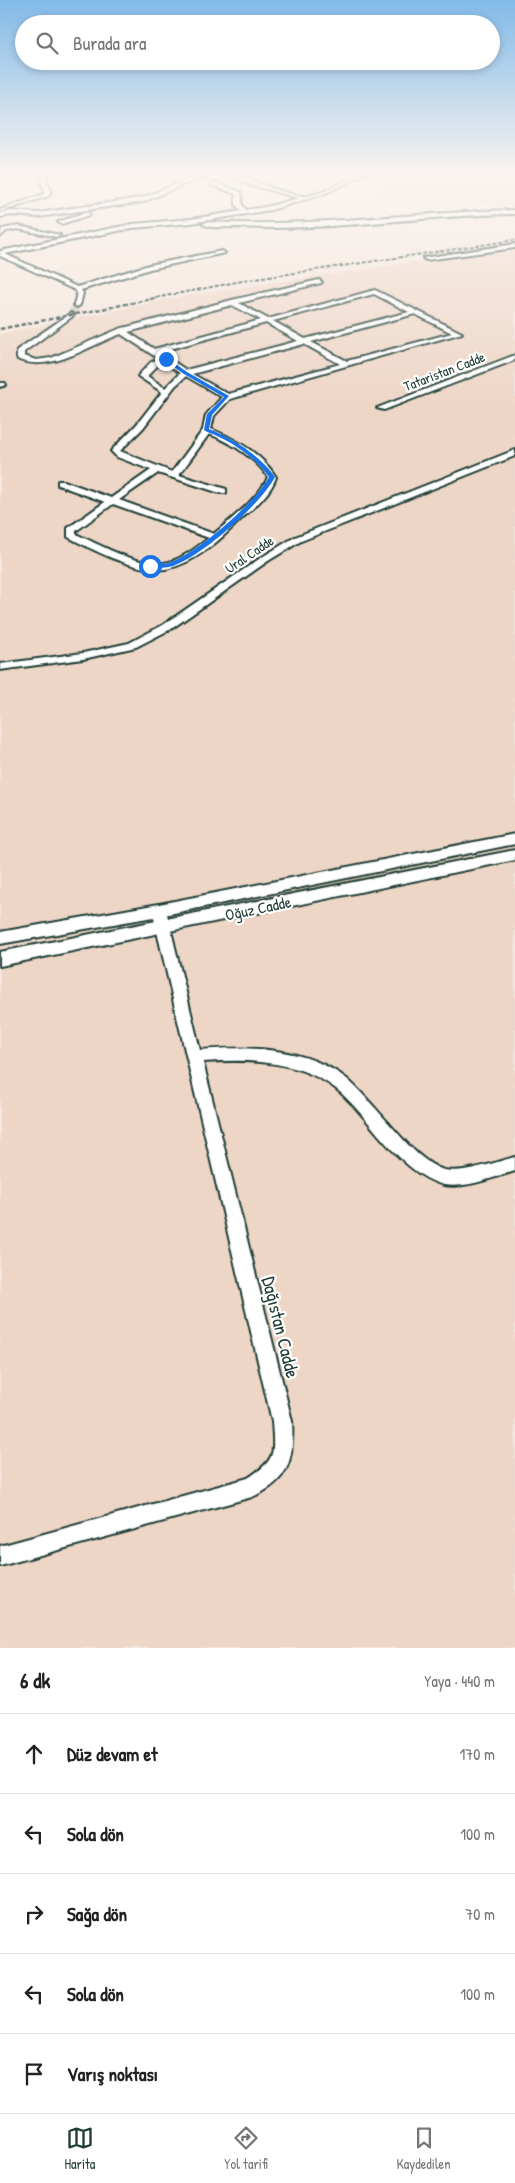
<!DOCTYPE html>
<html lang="tr">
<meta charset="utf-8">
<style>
body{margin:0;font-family:"Patrick Hand",sans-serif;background:#f6f6f6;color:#222}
.stop{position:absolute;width:15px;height:15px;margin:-11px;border:4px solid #1a73e8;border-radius:50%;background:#fff}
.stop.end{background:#1a73e8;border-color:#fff;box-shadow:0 1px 5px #0008}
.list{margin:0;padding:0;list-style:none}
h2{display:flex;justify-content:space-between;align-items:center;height:65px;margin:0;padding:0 20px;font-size:21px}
h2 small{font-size:16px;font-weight:400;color:#767676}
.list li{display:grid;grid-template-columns:32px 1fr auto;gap:15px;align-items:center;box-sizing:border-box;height:80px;padding:0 20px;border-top:1px solid #e0e0e0}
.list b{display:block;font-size:19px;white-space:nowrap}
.list em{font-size:16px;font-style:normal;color:#767676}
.icon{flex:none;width:28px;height:28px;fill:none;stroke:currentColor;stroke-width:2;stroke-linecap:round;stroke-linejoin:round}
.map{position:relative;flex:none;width:515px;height:1648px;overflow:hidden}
.search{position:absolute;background:#fff;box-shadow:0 2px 8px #0003;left:15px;right:15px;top:15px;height:55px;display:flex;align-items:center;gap:12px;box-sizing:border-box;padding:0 18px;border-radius:28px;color:#767676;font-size:19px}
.sheet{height:465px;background:#fff}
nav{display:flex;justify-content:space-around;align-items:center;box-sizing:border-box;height:70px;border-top:1px solid #e0e0e0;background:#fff;font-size:14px;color:#767676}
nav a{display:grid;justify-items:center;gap:2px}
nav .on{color:#1f3d34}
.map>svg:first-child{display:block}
.built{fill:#eed6c7}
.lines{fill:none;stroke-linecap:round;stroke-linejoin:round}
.minor-tunnel{stroke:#cac5bc;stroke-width:8;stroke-dasharray:8 4;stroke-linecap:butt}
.minor-casing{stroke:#1f3d34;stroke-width:4}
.tertiary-casing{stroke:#1f3d34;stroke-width:4}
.minor{fill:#fff;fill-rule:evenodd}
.tertiary{fill:#fff;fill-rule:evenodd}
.rail-far1{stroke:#1f3d34;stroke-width:2;stroke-dasharray:4 2;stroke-linecap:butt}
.rail{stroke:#1f3d34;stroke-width:2.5;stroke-dasharray:4.5 2.5;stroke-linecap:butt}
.route{fill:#1a73e8}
.labels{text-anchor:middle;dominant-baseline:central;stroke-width:4.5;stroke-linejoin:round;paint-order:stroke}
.far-street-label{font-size:14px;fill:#1f3d34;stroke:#fff}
.street-label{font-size:16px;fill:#1f3d34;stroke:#fff}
.near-street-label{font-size:19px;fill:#1f3d34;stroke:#fff}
</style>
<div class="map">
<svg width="515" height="1648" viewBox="0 0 515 1648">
<rect width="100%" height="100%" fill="#f5e7de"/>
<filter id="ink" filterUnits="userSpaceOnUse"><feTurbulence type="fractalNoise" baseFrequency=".02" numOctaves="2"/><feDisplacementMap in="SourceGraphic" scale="10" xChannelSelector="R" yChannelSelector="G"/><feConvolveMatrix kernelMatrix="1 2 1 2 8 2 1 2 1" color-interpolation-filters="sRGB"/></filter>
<g filter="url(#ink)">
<!-- built -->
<path class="built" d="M403 171H515V207L370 193Z
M515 247V1648H0V334L191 295Z"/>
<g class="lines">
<!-- minor-tunnel -->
<path class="minor-tunnel" d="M71 315 77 305"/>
<!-- minor casing -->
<g class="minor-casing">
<path id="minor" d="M42 171H48L47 183 51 190 49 196 0 212V210L44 194 45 190 41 183Z
M219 171H229L190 182 143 202 38 217 12 215 0 217V213L12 211 38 213 142 198 186 180Z
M363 171H370L326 193 271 210 191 223 133 228 5 254 77 287 149 265 222 251 225 253 150 269 81 290 83 293 80 305 77 307 74 305 77 293 75 290 0 256V251L133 224 191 219 241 211 236 205V194L211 185 213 182 241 192 242 205 246 210 270 206 299 198 250 185 237 178 239 175C254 181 290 197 306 196 322 195 348 179 363 171Z
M515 210V214C422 215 329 232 237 227 227 227 211 229 203 224L206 222C309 228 412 212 515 210Z
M88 212 90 215 61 224 58 222Z
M18 226 60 235 57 237 18 229 6 231 0 237 2 229Z
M515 244V248L426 260 423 258Z
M319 280 322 282 321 283 239 303 268 319 375 290 462 333 230 399 214 416 211 429C236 439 262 454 276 477 270 495 253 508 239 521 220 540 194 564 166 569 137 573 93 550 68 537V528L105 502 58 485V481H64L111 498 151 470 117 457 111 451 137 424 162 392 138 376 151 362 159 359 121 334C89 345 51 374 17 359V350L71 313 74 315 73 316 28 349 24 352V356L36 360 51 358 119 329 232 300ZM374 294 409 312 305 339 273 321ZM232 305 261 320 154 349 128 332ZM415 314 452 333 347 361 311 342ZM266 323 298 341 186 370 159 352ZM304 344 340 364 228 394 192 374ZM164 362 180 373 165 388 147 376 157 366ZM186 376 222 397 206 415 203 430 172 472 120 451 143 428 175 386ZM209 434C230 442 255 457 268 477 260 497 230 520 214 534L119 500 158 473 220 493H226V489L179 475ZM113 504 209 538C196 548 180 561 164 563 137 566 100 545 76 534V531Z
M515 355V360L384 410 377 408Z
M0 383H5L6 385 0 387Z
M515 450V456L301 541 268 561 171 629 136 647 83 659 0 670V664L83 653 129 643 163 625 262 557 295 537Z
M159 905 164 906 166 910 200 1050C249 1046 306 1047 347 1079 364 1094 379 1113 394 1129 407 1144 425 1164 444 1170 463 1174 496 1162 515 1157V1171C494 1177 466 1189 444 1185 420 1179 400 1159 384 1141 368 1123 353 1102 335 1088 298 1060 248 1059 203 1062L292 1421C294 1458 290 1481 252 1497L0 1566V1546L248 1478C277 1459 274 1454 272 1421L152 910 154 906Z"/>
</g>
<!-- tertiary casing -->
<g class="tertiary-casing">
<path id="tertiary" d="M515 834V844L159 916 0 944V932L159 904Z
M515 850V860L0 966V952Z"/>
</g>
<!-- minor -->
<use href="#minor" class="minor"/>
<!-- tertiary -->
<use href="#tertiary" class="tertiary"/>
<!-- rail-far1 -->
<path class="rail-far1" d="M150 299 242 281 515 240"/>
<!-- rail -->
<path class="rail" d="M0 329 157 298"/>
</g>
</g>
<!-- sky -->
<linearGradient id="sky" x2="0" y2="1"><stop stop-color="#82bae8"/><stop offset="0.43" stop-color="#faf4f0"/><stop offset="1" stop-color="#faf4f0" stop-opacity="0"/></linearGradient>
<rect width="515" height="402" fill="url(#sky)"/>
<!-- route -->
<path class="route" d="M164 358H167L187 372 229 396 212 415 209 429C234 439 259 455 275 477 260 505 203 555 173 566 166 568 158 568 150 568L148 565C155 564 164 565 171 562 198 552 255 503 269 477 258 461 237 445 219 437 214 434 208 433 204 430L207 414 224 397 184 374 164 360Z"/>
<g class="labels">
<!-- far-street labels -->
<g class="far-street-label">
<text transform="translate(444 371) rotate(-21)">Tataristan Cadde</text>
<text transform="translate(249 554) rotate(-34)">Ural Cadde</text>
</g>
<!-- street labels -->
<g class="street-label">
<text transform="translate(258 908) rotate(-12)">Oğuz Cadde</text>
</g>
<!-- near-street labels -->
<g class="near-street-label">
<text transform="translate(281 1327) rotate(76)">Dağıstan Cadde</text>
</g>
</g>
</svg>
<div class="stop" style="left:150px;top:566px"></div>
<div class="stop end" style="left:166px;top:359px"></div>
<div class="search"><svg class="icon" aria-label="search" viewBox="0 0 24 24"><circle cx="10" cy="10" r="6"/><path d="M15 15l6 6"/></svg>Burada ara</div>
</div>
<section class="sheet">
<h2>6 dk<small>Yaya · 440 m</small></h2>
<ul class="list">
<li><svg class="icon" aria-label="ahead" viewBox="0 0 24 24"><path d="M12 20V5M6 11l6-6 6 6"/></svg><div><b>Düz devam et</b></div><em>170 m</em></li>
<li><svg class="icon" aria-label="left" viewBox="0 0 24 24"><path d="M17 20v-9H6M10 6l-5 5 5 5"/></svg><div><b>Sola dön</b></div><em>100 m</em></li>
<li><svg class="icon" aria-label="right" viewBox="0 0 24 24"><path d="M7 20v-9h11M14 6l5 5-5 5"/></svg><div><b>Sağa dön</b></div><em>70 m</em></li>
<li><svg class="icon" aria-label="left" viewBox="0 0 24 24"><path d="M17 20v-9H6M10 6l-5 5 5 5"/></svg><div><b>Sola dön</b></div><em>100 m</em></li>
<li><svg class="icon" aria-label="arrive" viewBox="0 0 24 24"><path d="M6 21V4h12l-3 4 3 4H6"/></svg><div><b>Varış noktası</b></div></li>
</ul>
</section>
<nav>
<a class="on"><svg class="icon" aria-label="map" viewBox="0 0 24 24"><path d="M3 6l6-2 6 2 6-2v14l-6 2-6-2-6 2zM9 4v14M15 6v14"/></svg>Harita</a>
<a><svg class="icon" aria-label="directions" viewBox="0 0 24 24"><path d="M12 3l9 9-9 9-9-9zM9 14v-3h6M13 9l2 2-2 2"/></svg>Yol tarifi</a>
<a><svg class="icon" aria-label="saved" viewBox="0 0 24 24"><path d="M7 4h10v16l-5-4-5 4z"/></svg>Kaydedilen</a>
</nav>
